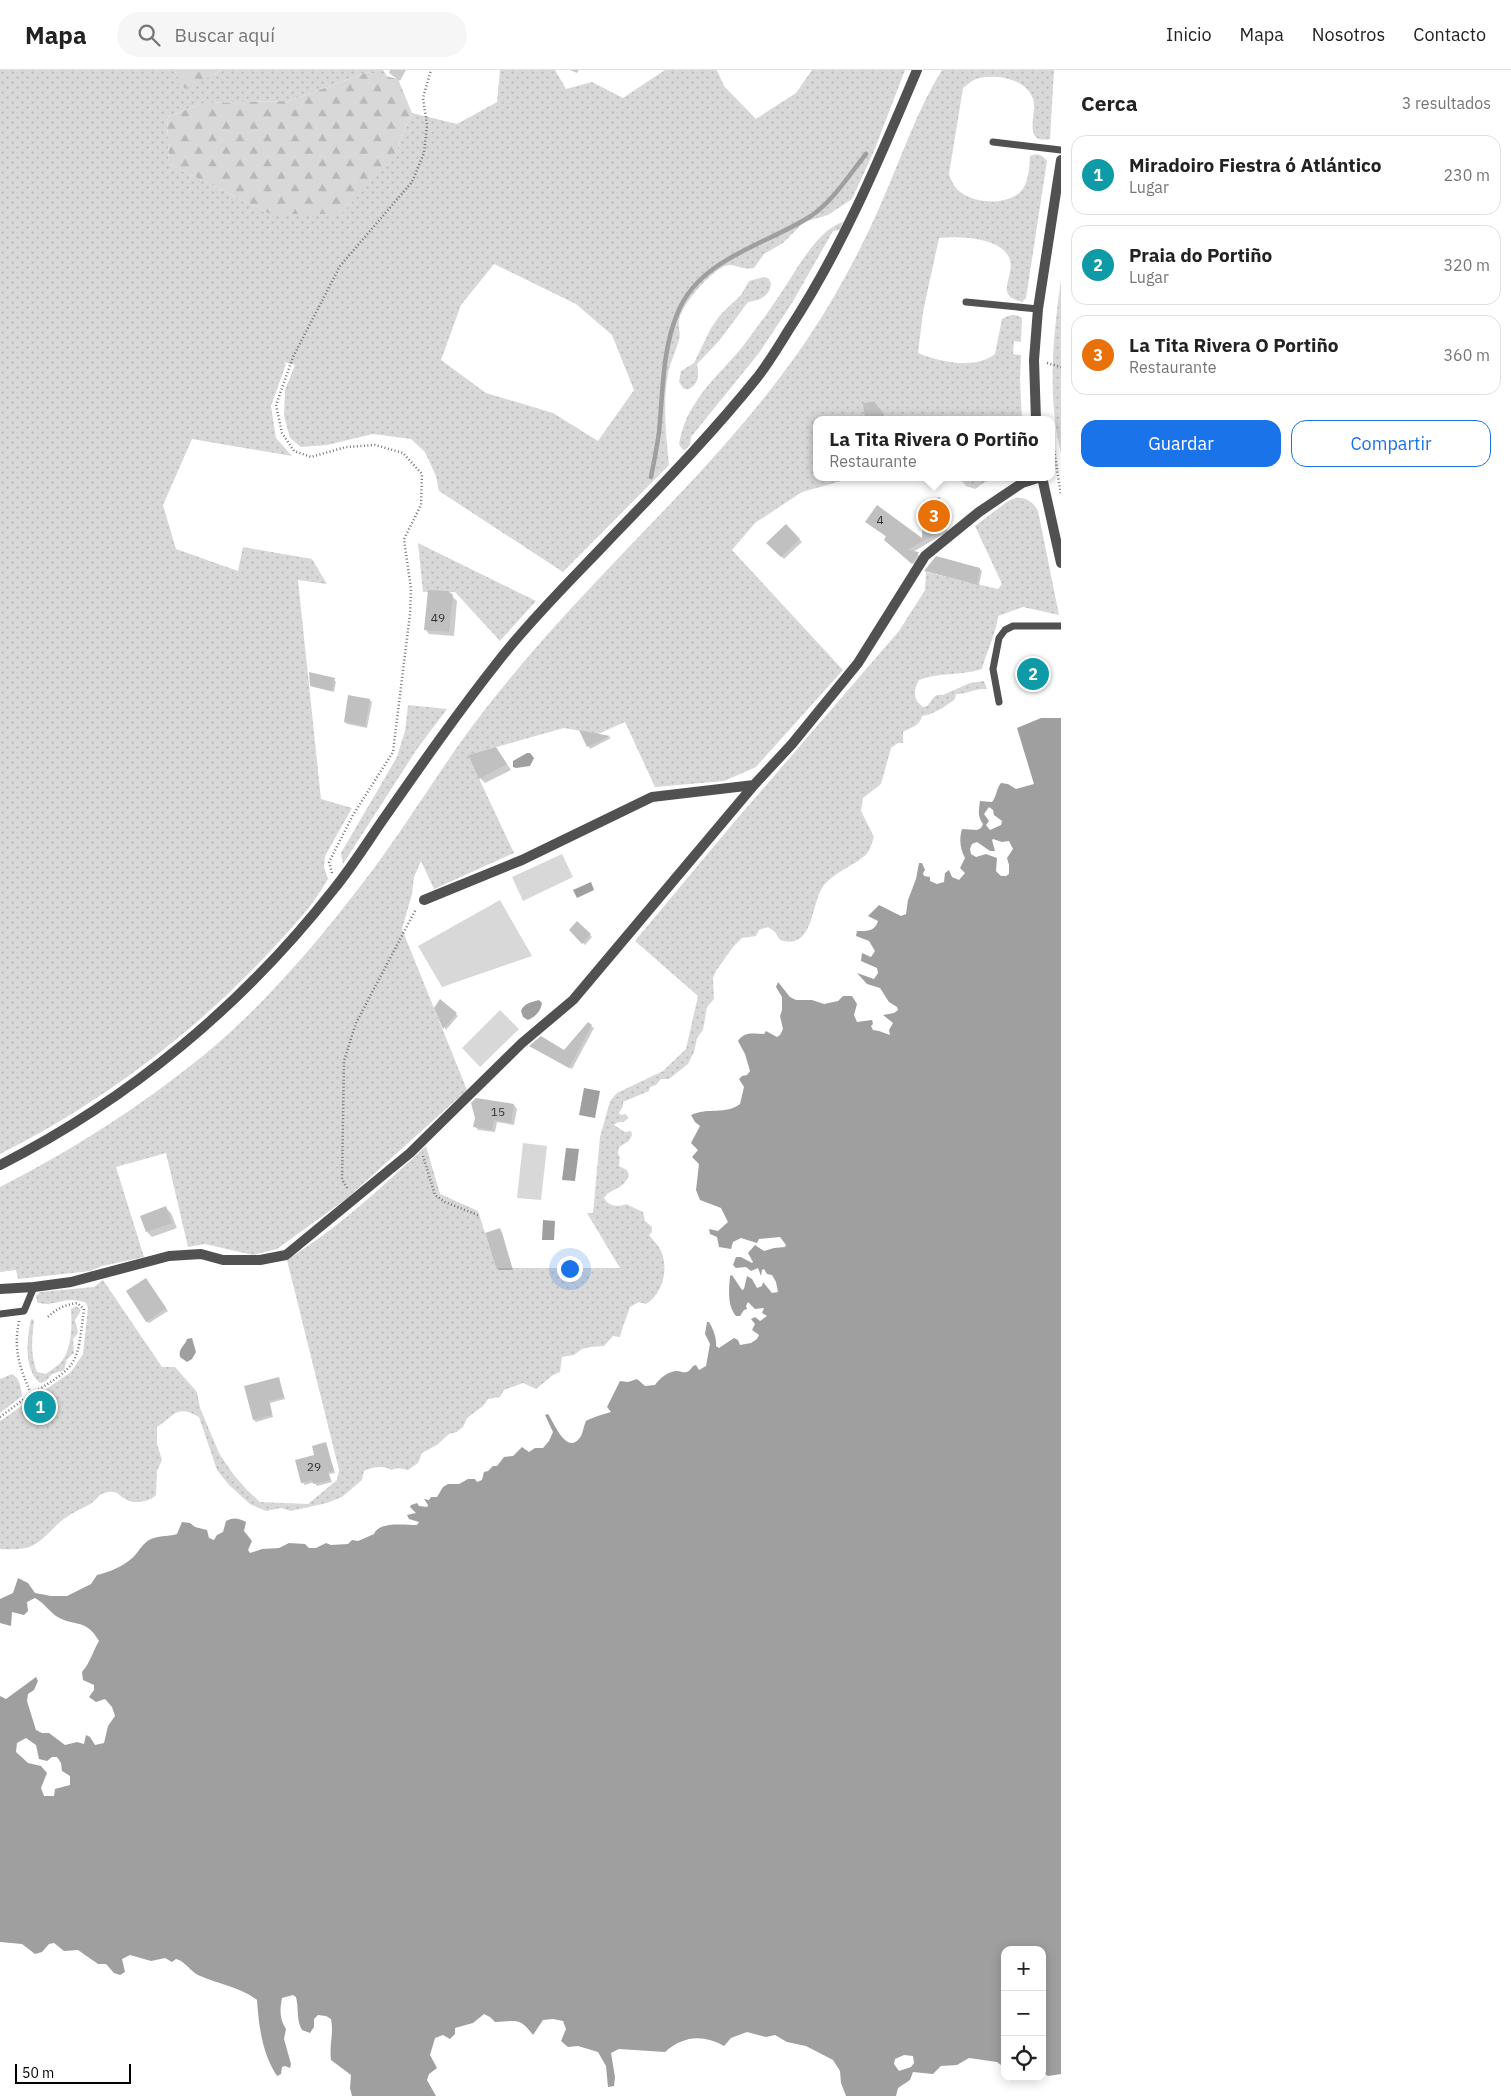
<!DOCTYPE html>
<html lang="es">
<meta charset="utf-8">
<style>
body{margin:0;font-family:"IBM Plex Sans",sans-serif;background:#f6f6f6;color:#222}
.controls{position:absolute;right:15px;bottom:15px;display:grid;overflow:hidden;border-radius:10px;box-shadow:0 2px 12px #0003}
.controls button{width:45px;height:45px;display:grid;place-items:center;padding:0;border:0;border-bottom:1px solid #e0e0e0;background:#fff;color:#222;font:25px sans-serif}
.scale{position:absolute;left:15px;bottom:12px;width:116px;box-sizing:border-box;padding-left:5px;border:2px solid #000;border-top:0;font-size:14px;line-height:18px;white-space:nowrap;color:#000;-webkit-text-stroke:4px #fff;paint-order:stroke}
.you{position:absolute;left:569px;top:1198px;width:18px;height:18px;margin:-12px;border:4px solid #fff;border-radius:50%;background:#1a73e8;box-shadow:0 0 0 8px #1a73e833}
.badge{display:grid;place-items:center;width:32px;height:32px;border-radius:50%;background:#1a73e8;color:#fff;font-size:16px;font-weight:700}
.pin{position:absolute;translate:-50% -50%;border:2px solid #fff;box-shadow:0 1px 5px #0006}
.popup{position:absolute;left:813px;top:346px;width:242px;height:65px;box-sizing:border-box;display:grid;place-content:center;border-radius:10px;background:#fff;filter:drop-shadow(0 1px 4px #0005);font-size:16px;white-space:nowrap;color:#767676}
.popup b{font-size:19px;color:#222}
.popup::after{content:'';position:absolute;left:50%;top:100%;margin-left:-10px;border:10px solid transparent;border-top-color:#fff}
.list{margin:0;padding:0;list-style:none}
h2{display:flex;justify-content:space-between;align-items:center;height:65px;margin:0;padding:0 20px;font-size:21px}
h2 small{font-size:16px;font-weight:400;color:#767676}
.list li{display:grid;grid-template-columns:32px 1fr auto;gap:15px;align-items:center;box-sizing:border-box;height:80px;margin:0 10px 10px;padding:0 10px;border:1px solid #e0e0e0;border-radius:15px}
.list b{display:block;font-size:19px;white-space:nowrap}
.list p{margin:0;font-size:16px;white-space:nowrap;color:#767676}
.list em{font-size:16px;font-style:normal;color:#767676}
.actions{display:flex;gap:10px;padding:15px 20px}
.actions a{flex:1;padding:11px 0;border:1px solid #1a73e8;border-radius:15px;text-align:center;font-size:18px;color:#1a73e8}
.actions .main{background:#1a73e8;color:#fff}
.icon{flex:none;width:28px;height:28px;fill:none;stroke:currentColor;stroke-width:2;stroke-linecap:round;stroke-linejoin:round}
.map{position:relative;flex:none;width:1061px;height:2026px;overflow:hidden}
header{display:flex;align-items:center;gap:30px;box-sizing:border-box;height:70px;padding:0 25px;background:#fff;border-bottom:1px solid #e0e0e0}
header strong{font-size:24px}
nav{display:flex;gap:28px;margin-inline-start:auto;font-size:18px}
.search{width:350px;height:45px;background:#f6f6f6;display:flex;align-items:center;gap:12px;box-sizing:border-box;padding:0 18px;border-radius:28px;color:#767676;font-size:19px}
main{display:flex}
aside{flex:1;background:#fff}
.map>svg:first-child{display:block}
.grass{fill:url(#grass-dots);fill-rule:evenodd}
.forest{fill:url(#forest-firs)}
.garden{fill:#d8d8d8}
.water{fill:#9f9f9f;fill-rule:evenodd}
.shadow{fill:#0003}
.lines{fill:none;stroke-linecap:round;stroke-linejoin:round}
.stream{stroke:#9f9f9f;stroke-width:4.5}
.building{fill:#c0c0c0}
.path{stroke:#737373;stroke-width:2.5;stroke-dasharray:1 2.5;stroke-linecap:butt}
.lane{stroke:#515151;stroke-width:7}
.street{stroke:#515151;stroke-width:10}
.labels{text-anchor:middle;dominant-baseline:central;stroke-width:4;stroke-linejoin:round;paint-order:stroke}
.number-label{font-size:12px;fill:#303030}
</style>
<header>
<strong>Mapa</strong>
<div class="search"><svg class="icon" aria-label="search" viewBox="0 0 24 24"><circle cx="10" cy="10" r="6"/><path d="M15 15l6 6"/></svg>Buscar aquí</div>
<nav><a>Inicio</a><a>Mapa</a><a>Nosotros</a><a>Contacto</a></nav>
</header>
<main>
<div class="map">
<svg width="1061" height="2026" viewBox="0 0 1061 2026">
<defs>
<pattern id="grass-dots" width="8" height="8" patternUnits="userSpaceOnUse" patternTransform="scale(1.25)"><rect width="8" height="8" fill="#d8d8d8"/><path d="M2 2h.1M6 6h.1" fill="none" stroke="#b8b8b8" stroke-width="1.8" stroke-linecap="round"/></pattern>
<pattern id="forest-firs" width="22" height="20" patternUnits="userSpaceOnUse" patternTransform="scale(1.25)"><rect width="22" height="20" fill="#d8d8d8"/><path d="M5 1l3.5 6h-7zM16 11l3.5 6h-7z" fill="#b8b8b8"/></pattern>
</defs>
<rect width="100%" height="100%" fill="#fff"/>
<!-- grass -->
<path class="grass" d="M0 0H174L185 18 222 0H383L389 9 368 2 289 31 204 33 167 47 169 94 270 144 394 86 412 43 457 54 497 32 500 0H555L566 19 592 12 623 28 665 0H717L724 16 756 49 796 23 812 0H905L874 81 852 129 828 145 804 152 783 173 764 184 754 198C741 201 734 192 725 196 710 202 681 235 679 251 678 257 681 264 679 270 676 280 672 289 669 299 662 330 666 364 669 395L563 502 439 421 436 406 425 382 411 369 373 364 327 375 301 377 290 368 284 346 285 320 295 295 283 292 286 294 271 336 276 368 292 386 192 369 163 435 176 479 238 501 243 477 312 489 327 514 298 510 321 729 352 738 325 786 324 797 328 809C314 834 294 856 274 877 197 961 102 1033 0 1084ZM494 194 576 234 612 265 634 320 598 371 553 343 486 323 441 290 461 235Z
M942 0H1054L1050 69C1021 74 1038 43 1033 29 1026 8 994 3 976 9 971 11 967 15 963 18L949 104C951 110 954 117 959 121 973 133 1004 136 1019 123 1029 115 1029 98 1030 86 1039 83 1042 85 1047 91L1026 228 1022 232C1016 230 1008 228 1007 221 1006 211 1013 200 1010 190 1003 167 959 166 939 168L923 242 918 283C940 292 975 300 995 284L1002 249C1010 245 1014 243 1022 248L1021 272 1014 271 1013 284 1021 285 1020 310 1022 350H889L874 331 864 333 865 350H816V407H846L845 410 802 422 755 453 732 480 843 600 756 697 724 711 655 717 625 652 598 664 564 658 468 685 514 783 434 819 421 791 414 807 412 824 402 859 467 1020 346 1129 277 1179 253 1185 205 1174 188 1177 166 1083 116 1097 144 1187 102 1196 90 1201 18 1209 16 1200 0 1202V1117C78 1077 151 1030 217 974 271 927 319 870 362 814 397 769 427 720 460 673 483 641 508 610 534 580 633 465 751 366 829 235 849 201 868 165 883 129 902 86 917 40 942 0Z
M843 152 840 160 833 161 792 233 759 283 691 367 690 375 685 380 682 379 679 374C682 359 686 347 694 335 707 313 727 296 743 276 756 259 769 241 781 223 796 201 817 160 843 152Z
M764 207 769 209 771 214C770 226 759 231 748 232L719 271 697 294C699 305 699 314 689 319H684L679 312 681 301 694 293 711 258 721 244 741 225 749 211Z
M1061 209V384C1047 324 1053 269 1061 209Z
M959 407H995L985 412 975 419 966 416Z
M1015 428C1026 427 1033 432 1038 441L1059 545 1023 537 998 546C997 561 986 583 982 599 960 606 939 602 919 610 913 621 913 629 923 637L927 636C933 630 933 623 943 625L970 613 984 611 987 619C975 618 968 624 956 624L955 629C946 636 933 645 922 646 920 656 911 657 903 662V673H898L891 678 881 714 863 728 861 741 874 767C872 772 871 778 868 782 861 793 832 802 822 818 811 836 813 881 780 870L775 862 768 857 759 860 756 866 742 868 733 877 716 901 713 908 714 929 707 937 703 960 697 968 694 982 688 994 669 1009H661L656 1015 650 1017 649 1021 623 1032V1036L619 1043 621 1045 626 1044 628 1048 624 1052H618L614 1055 625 1062 631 1061 632 1065 629 1071 619 1077 618 1084 620 1087 619 1096 627 1100 629 1105C622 1122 611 1117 604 1128 608 1136 618 1138 626 1134L643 1142 645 1151 652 1157V1162L649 1165C653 1170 659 1176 661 1181 669 1199 663 1224 646 1234L639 1232 630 1237C627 1247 622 1257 620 1267L613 1266 604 1276 590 1277 582 1279 574 1285 562 1287 560 1302 553 1305 536 1319 523 1313 504 1320 500 1327 488 1329 483 1336 467 1348 463 1357 457 1362 449 1364 437 1375 422 1383 418 1393 408 1400 398 1398 391 1400C383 1395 373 1397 364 1401L362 1410 342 1427 327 1433 291 1441 281 1438 266 1441 250 1434 229 1415 217 1400 199 1347C177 1334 175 1345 157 1357V1374L162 1390 157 1401 156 1425C150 1432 135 1434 127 1430 117 1425 118 1419 104 1423 98 1425 96 1430 92 1433 81 1439 69 1444 59 1453 36 1475 34 1481 0 1479V1351L71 1302 83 1284 88 1238 86 1233C66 1224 52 1239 37 1232L36 1226 40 1222 94 1217 103 1210 162 1297H175L197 1322 200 1338 219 1383 233 1404 247 1420 260 1432 308 1434 337 1410 339 1400 287 1190C338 1158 382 1117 426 1076L440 1124 478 1141 496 1198H620L587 1143H593L600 1067 610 1031 617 1023 663 1001 686 979 698 926 635 871 730 757 899 561 925 520 926 502 998 519 1002 514 975 456 1008 431Z
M418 473 536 531 500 571 455 522H423Z
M408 635 447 639 417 679 343 794 341 783 397 687 405 661Z
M76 1236 80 1239V1242L75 1250 78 1263 73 1269 74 1283 67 1289 64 1300 52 1304 46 1311 40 1313C23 1299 27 1268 31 1249L34 1250C32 1269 30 1284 37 1302L46 1304C51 1300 58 1296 62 1291 72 1278 72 1254 71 1239Z
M12 1304C20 1308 21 1318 22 1326L0 1343V1309Z"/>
<!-- forest -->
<path class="forest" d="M174 0H222L185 19Z
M368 2 398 9 412 43 394 86 342 144H270L169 94 167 47 204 33 289 31Z"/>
<!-- garden -->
<path class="garden" d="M562 784 573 807 523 831 512 807Z
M500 830 532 886 442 917 418 876Z
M500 940 519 959 480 997 462 978Z
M523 1073 547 1076 541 1130 517 1128Z"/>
<!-- water -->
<path class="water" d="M1041 648H1061V2004L1048 2006 1042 2002V1880H1005V1998L997 1992 969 1988 957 1995 941 1996 933 2004 913 2002 910 2010 898 2018 896 2026H846L841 2013 840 2001 833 1990 806 1976 787 1972 775 1965 766 1967 747 1962 731 1968 724 1976C703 1964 683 1966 665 1982L619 1979 611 1983 615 2007 614 2016 608 2017 606 1996 598 1982 578 1976 568 1977 561 1971 566 1959 563 1951 553 1949 543 1950 533 1965C520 1947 516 1951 495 1952L490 1947 484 1944 473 1953 455 1958V1964L450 1969 443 1965 435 1968 430 1985 437 1998 429 2004 427 2010 436 2026H352L350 2018 351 2005 331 1990C329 1975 334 1963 331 1949L326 1946 318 1945 314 1949V1957L310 1963 302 1960C296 1950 299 1939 296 1927L293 1925 282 1928C280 1939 279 1949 286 1959L284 1969 291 1994 290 1998 285 1996 282 1997 281 2004 277 2006C262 1983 259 1957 257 1930 241 1917 217 1914 198 1905 190 1901 185 1891 176 1889L172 1892 165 1888 151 1891 130 1885 122 1889 125 1902 120 1905 114 1903 106 1894H98L78 1880 64 1881 54 1873 49 1874 42 1882 35 1884 22 1874 0 1872V1626L6 1629 36 1607 38 1611 34 1620 28 1624 27 1631 36 1660 42 1663H49L65 1675 77 1672 84 1674 86 1665 90 1667 95 1675 104 1673 108 1656 115 1646 112 1637 105 1629 96 1632 89 1627 94 1620V1615L83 1610 82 1602C90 1593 93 1581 99 1571 85 1547 75 1558 56 1546 48 1540 44 1533 35 1528L27 1532 28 1541 24 1545 12 1542 11 1556 0 1553V1529L13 1523 18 1508 28 1513 35 1523 51 1526H67L91 1514 97 1505C110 1502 127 1495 136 1484 140 1479 143 1474 149 1470 158 1465 167 1467 177 1464L182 1452 190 1453 195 1457 207 1460 209 1468 214 1470 217 1465 223 1462 226 1451C234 1447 238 1448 246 1452L244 1461 252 1471 248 1480 250 1483 262 1479 279 1478 289 1473 305 1474 309 1478H316L326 1473 331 1475 348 1474 352 1470 358 1471 374 1464C379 1451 404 1455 417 1455L419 1452 409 1449 407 1445 416 1443 410 1437 411 1435 417 1433 419 1436 427 1437 428 1435 424 1429 429 1430 431 1427H437L443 1417 448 1414H459L468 1409H475L477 1412 482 1410 484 1402 488 1401 493 1396H497L504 1387 513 1386 522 1377 529 1382 535 1378H543L549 1371 553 1362 545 1345 548 1344C554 1352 567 1388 581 1366 583 1362 584 1355 586 1351 593 1347 604 1344 611 1342L607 1337 620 1311 628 1312 637 1309 645 1316 655 1315C660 1308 666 1303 675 1301 683 1300 686 1307 693 1296L696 1295 699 1300 706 1296 710 1274 705 1264 707 1252H709C713 1258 717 1269 716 1276L719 1278 734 1268 738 1270 740 1275 751 1273 757 1269 759 1265 752 1260 755 1254 751 1249 755 1247 760 1251 767 1246 762 1243 764 1238 755 1239 748 1232 746 1236 747 1239 744 1240 740 1246H736C727 1236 729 1219 730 1206L732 1205 742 1220 744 1219 747 1206 752 1209 757 1218 762 1216 763 1212 772 1223 778 1222 776 1212 772 1205 767 1204 764 1199 762 1200 761 1206 758 1198 751 1201 746 1197 736 1198 733 1195 736 1187H741L752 1193 753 1192 748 1183 755 1175 764 1181 774 1178 785 1177 786 1175 780 1167 759 1169 757 1173 741 1168 733 1172 731 1179 719 1177 717 1167 710 1164 709 1159 718 1161 728 1152 721 1138 700 1130 696 1120 699 1094 692 1087 698 1080 691 1073 700 1056 695 1052 691 1045C708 1037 726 1045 740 1034L744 1017 739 1009 742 1006 747 1005 750 1001 745 984 738 971C745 961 753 964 764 964L766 961 777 967 780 965 783 959 780 946 782 940V927L776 917 778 912 790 927 796 930H812L824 934 838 931 843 926H852L857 934 854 945 857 952 872 950 873 954 871 956 873 960 879 961 890 965 889 960 893 953 883 945 894 943 898 940 897 937 889 932 880 918 867 914 857 903 874 909 878 903 877 898 861 891 862 883 871 887 875 881 869 871 856 866 857 861C866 861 875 862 878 851L868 846 879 835 901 846 906 844 908 830 916 809 919 793H922L925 800 923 803 924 806 930 807V811L937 814 944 812 945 803 949 800 952 807 959 810 965 803 960 798 965 788C960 779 959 769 962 759L977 760 981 758 983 754C977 746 979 740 980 731L992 732C997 726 996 719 1001 713L1008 714 1016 719 1034 714 1017 658ZM989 737 993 740 994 745 1002 751 1001 755 990 760 986 755 989 751 984 744ZM993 769 1002 772 1009 771 1013 779 1007 788 1009 795V804L1006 806H1001L996 801 997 788 986 784 976 787 971 784 970 779 972 774 977 772 990 781H995L992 770ZM26 1668 36 1675 39 1689 47 1691 52 1687H57L61 1693 62 1701 70 1706V1715L55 1719 54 1726H44L41 1718 47 1703 41 1696 28 1693 16 1682 17 1673ZM904 1985 913 1986 914 1993 911 1997 899 2001 894 1994 895 1989Z
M527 683H530L534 688 530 696 516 698 513 697V691Z
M591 812 594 820 577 828 573 820Z
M539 930 542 933C541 941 535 947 528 950L523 947 521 941C524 933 532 932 539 930Z
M584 1018 600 1021 595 1048 579 1045Z
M566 1078 579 1079 575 1111 562 1110Z
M543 1150 555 1151 554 1170H542Z
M192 1268 196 1282 192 1289 187 1292 180 1287C178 1278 185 1276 187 1269Z"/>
<!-- shadow -->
<path class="shadow" d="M390 0H406L400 11 389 3Z
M570 0H579L577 3Z
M876 335 886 348 883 350H867Z
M939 428 943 435 948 438 947 462 913 482 922 487 916 496 889 473 887 467 870 455 923 471Z
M786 456 802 472 784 489 768 473Z
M980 499 982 501 979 515 925 501Z
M448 522 457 531 454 566 429 564 425 559Z
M334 610 336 612 334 622 314 617 312 615Z
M369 630 372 632 367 658 347 654 345 652Z
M581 662 609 667 611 668 590 679Z
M496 678 511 700 485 713 480 708Z
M578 853 592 867 585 875 570 860Z
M440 931 458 946 446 960 436 938Z
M591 956 594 958 572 999 533 978 565 981Z
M514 1035 517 1039 514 1055 497 1052 495 1062 478 1060 475 1056Z
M166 1138 171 1143 177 1158 152 1167 147 1162Z
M500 1160 502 1162 513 1200H499L497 1198Z
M146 1209 168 1241 149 1253 146 1251Z
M278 1308 285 1329 270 1333 273 1347 256 1352 254 1350Z
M325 1373 335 1403 329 1404 332 1412 317 1416 314 1412 305 1415 302 1412 316 1386Z"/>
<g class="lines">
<!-- stream -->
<path class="stream" d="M651 407C654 392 657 377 659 362 663 323 662 279 678 242 700 188 766 175 811 146 834 130 849 105 866 84"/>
</g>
<!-- building -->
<path class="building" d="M874 331 885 345 877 350H865L863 333Z
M940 427 941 434H946L944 458 908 480 919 482 912 494 884 470 886 466 865 452 877 435 922 468 923 431Z
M786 454 800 469 781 487 766 473Z
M936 486 980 498 977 514 924 501Z
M428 520 448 521 453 525 449 562 424 560Z
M309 602 335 608 332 621 310 616Z
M348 625 370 629 365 656 344 652Z
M579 660 610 666 587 677Z
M496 677 507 694 479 709 468 685Z
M577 851 591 864 582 874 569 860Z
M440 929 457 943 443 959 434 938Z
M588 952 592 955 569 998 529 976 541 966 564 980Z
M476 1028 514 1034 511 1053 494 1050 492 1060 473 1057 475 1048 471 1033Z
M166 1136 172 1153 146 1162 140 1146Z
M500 1158 512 1198H496L485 1163Z
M146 1208 166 1238 146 1252 126 1221Z
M279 1307 284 1327 269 1331 272 1345 253 1350 244 1316Z
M326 1372 334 1401 328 1402 330 1410 313 1414 312 1410 301 1413 295 1390 314 1385 312 1376Z"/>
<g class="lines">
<!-- path -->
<path class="path" d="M1047 293 1061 297
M1052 367 1061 425
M332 803 329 792 353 745 393 682 410 544 411 519 404 469 421 435 422 404 403 383 375 375 346 377 311 387 294 381 282 363 276 335 293 287 340 196 412 112 424 83 427 55 423 28 431 0
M423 1086 435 1125 445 1132 480 1146
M347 1118 342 1109 344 991 356 953 416 839
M19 1251C13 1281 20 1297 31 1324 80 1295 77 1294 84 1239L77 1233C64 1235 56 1239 47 1248
M0 1347 31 1324"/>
<!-- lane -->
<path class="lane" d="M993 72 1061 80
M966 232 1038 239
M999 632 993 599 999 568 1005 560 1013 556H1061
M0 1244 24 1241 34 1217"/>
<!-- street -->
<path class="street" d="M1036 350 1034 290 1038 239 1061 90
M1042 407 1061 493
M424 830 522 790 652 727 754 715
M0 1095C130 1029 244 934 334 819 351 798 365 776 380 754 419 698 458 642 500 589 533 547 572 509 608 471 659 418 710 366 756 309 768 294 778 277 788 261 842 179 879 90 917 0
M0 1219 34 1217 71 1212 169 1186 201 1184 223 1190H260L286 1185 410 1083 522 973 573 930 754 715 792 674 858 593 925 486 979 442 1022 413 1041 407"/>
</g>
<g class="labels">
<!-- number labels -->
<g class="number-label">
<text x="880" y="449">4</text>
<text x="438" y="547">49</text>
<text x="498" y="1041">15</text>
<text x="314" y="1396">29</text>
</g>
</g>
</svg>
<div class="controls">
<button>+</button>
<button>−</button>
<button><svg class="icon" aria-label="locate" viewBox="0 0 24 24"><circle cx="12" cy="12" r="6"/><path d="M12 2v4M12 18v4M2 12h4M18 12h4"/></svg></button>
</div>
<div class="scale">50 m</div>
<div class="you"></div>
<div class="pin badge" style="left:40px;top:1337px;background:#0f9aa8">1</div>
<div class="pin badge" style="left:1033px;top:604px;background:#0f9aa8">2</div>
<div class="pin badge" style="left:934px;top:446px;background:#e8710a">3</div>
<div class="popup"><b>La Tita Rivera O Portiño</b>Restaurante</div>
</div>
<aside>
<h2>Cerca<small>3 resultados</small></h2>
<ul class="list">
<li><span class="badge" style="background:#0f9aa8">1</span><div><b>Miradoiro Fiestra ó Atlántico</b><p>Lugar</p></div><em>230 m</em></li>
<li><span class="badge" style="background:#0f9aa8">2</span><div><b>Praia do Portiño</b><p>Lugar</p></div><em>320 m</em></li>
<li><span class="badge" style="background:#e8710a">3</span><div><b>La Tita Rivera O Portiño</b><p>Restaurante</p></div><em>360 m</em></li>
</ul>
<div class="actions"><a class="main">Guardar</a><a>Compartir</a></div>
</aside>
</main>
